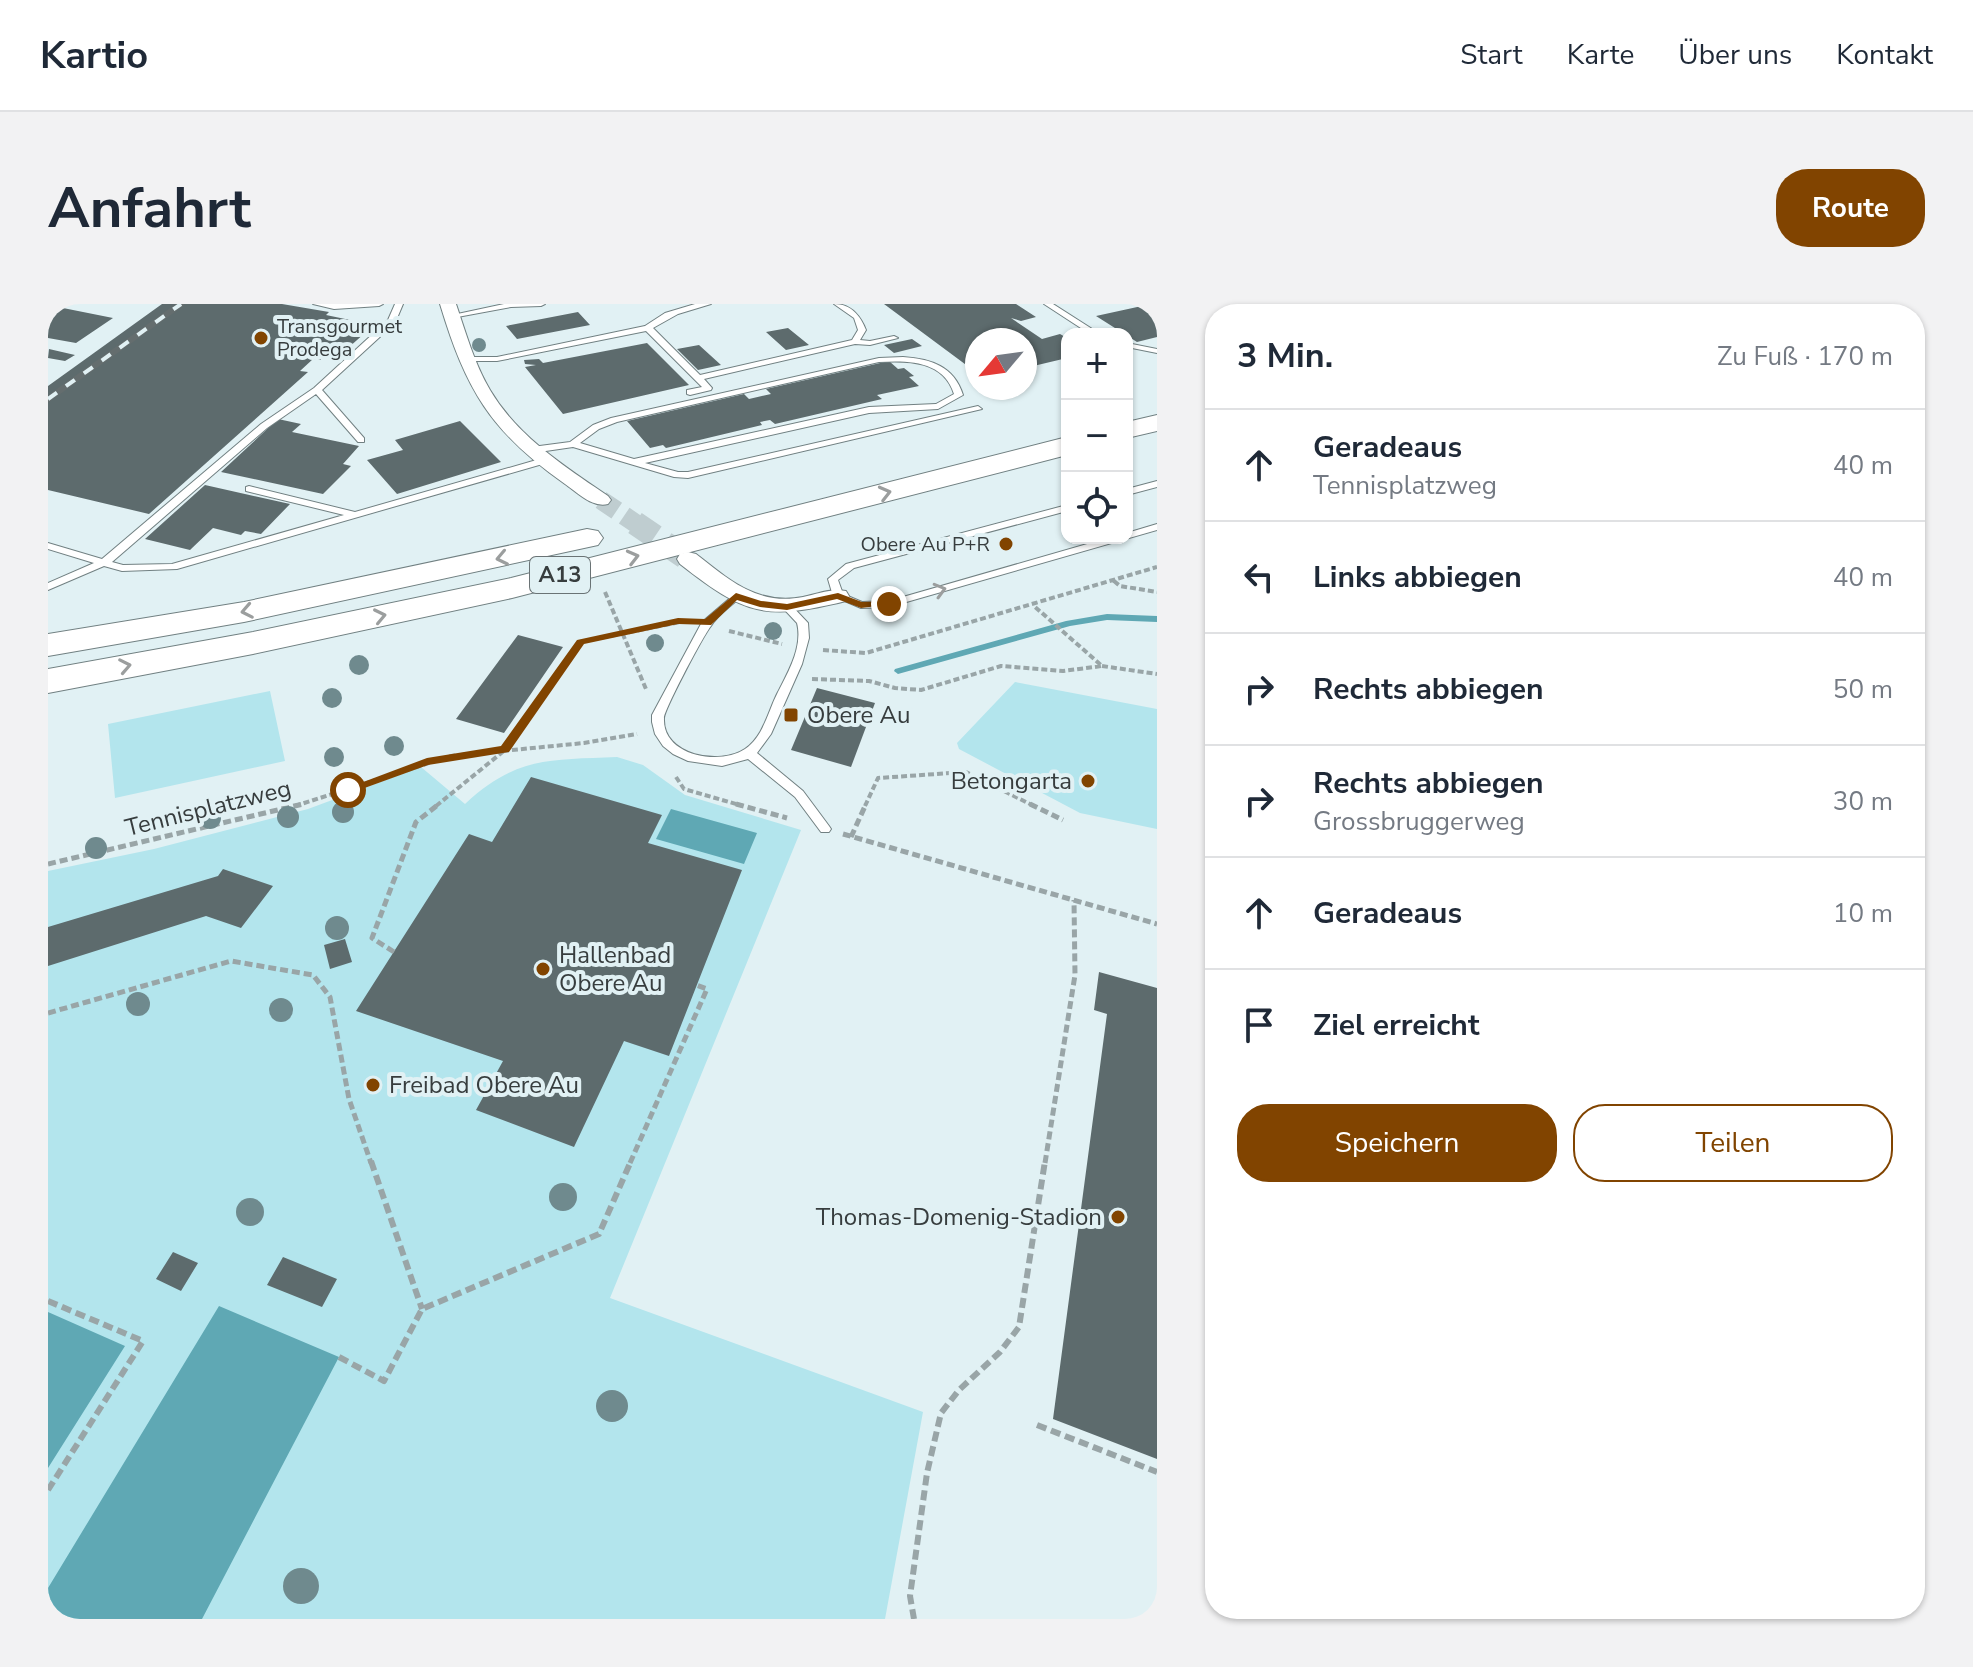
<!DOCTYPE html>
<html lang="de">
<meta charset="utf-8">
<style>
body{margin:0;font-family:"Nunito Sans",sans-serif;background:#f2f2f3;color:#1f2937}
.controls{position:absolute;right:24px;top:24px;display:grid;overflow:hidden;border-radius:16px;box-shadow:0 2px 6px #0004}
.controls button{width:72px;height:72px;display:grid;place-items:center;padding:0;border:0;border-bottom:2px solid #e0e1e3;background:#fff;color:#1f2937;font:40px sans-serif}
.compass{position:absolute;left:917px;top:24px;width:72px;height:72px;border-radius:50%;background:#fff;box-shadow:0 2px 6px #0004;rotate:241deg}
.stop{position:absolute;width:24px;height:24px;margin:-18px;border:6px solid #814400;border-radius:50%;background:#fff}
.stop.end{background:#814400;border-color:#fff;box-shadow:0 2px 8px #0008}
.list{margin:0;padding:0;list-style:none}
h2{display:flex;justify-content:space-between;align-items:center;height:104px;margin:0;padding:0 32px;font-size:34px}
h2 small{font-size:26px;font-weight:400;color:#747a83}
.list li{display:grid;grid-template-columns:52px 1fr auto;gap:24px;align-items:center;box-sizing:border-box;height:112px;padding:0 32px;border-top:2px solid #e0e1e3}
.list b{display:block;font-size:30px;white-space:nowrap}
.list p{margin:0;font-size:26px;white-space:nowrap;color:#747a83}
.list em{font-size:26px;font-style:normal;color:#747a83}
.actions{display:flex;gap:16px;padding:24px 32px}
.actions a{flex:1;padding:18px 0;border:2px solid #814400;border-radius:32px;text-align:center;font-size:28px;color:#814400}
.actions .main{background:#814400;color:#fff}
.icon{flex:none;width:44px;height:44px;fill:none;stroke:currentColor;stroke-width:2;stroke-linecap:round;stroke-linejoin:round}
.map{position:relative;flex:none;width:1109px;height:1315px;overflow:hidden;border-radius:32px}
header{display:flex;align-items:center;gap:48px;box-sizing:border-box;height:112px;padding:0 40px;background:#fff;border-bottom:2px solid #e0e1e3}
header strong{font-size:38px}
nav{display:flex;gap:44px;margin-inline-start:auto;font-size:28px}
.intro{display:flex;align-items:center;justify-content:space-between;box-sizing:border-box;height:192px;padding:0 48px}
h1{margin:0;font-size:56px}
.button{padding:20px 36px;border-radius:32px;background:#814400;color:#fff;font-size:28px;font-weight:700}
main{display:flex;gap:48px;padding:0 48px}
aside{flex:1;background:#fff;border-radius:32px;box-shadow:0 2px 6px #0004}
.map>svg:first-child{display:block}
.green{fill:#b3e5ed}
.water{fill:#5fa8b4}
.lines{fill:none;stroke-linecap:round;stroke-linejoin:round}
.stream{fill:#5fa8b4;fill-rule:evenodd}
.building{fill:#5d6b6d}
.minor-tunnel-far1{stroke:#bfcdd0;stroke-width:19;stroke-dasharray:19 9;stroke-linecap:butt}
.minor-tunnel{stroke:#bfcdd0;stroke-width:24;stroke-dasharray:24 12;stroke-linecap:butt}
.service-casing{stroke:#718082;stroke-width:2}
.minor-casing{stroke:#718082;stroke-width:2}
.motorway-casing{stroke:#718082;stroke-width:2}
.path-far2{stroke:#99a5a7;stroke-width:4;stroke-dasharray:6 3;stroke-linecap:butt}
.path-far1{stroke:#99a5a7;stroke-width:5;stroke-dasharray:8 4;stroke-linecap:butt}
.path{stroke:#99a5a7;stroke-width:6;stroke-dasharray:10 5;stroke-linecap:butt}
.service{fill:#fff;fill-rule:evenodd}
.minor{fill:#fff;fill-rule:evenodd}
.motorway{fill:#fff;fill-rule:evenodd}
.rail-casing{stroke:#646d6e;stroke-width:6}
.rail{stroke:#e1f1f4;stroke-width:4;stroke-dasharray:11;stroke-linecap:butt}
.tree{fill:#6f8a8e}
.oneway{stroke:#9b9e9e}
.route{fill:#814400}
.poi-dot{fill:#814400;stroke:#e1f1f4;stroke-width:3}
.labels{text-anchor:middle;dominant-baseline:central;stroke-width:8;stroke-linejoin:round;paint-order:stroke}
.far-poi-label{font-size:20px;fill:#373d3e;stroke:#e1f1f4;text-anchor:start}
.shield{fill:#e1f1f4;stroke:#6a7375;stroke-width:2}
.shield-label{font-size:22px;font-weight:bold;fill:#373d3e}
.poi-label{font-size:24px;fill:#373d3e;stroke:#e1f1f4;text-anchor:start}
.street-label{font-size:24px;fill:#373d3e;stroke:#e1f1f4}
</style>
<header>
<strong>Kartio</strong>
<nav><a>Start</a><a>Karte</a><a>Über uns</a><a>Kontakt</a></nav>
</header>
<div class="intro"><h1>Anfahrt</h1><a class="button">Route</a></div>
<main>
<div class="map">
<svg width="1109" height="1315" viewBox="0 0 1109 1315">
<rect width="100%" height="100%" fill="#e1f1f4"/>
<!-- green -->
<path class="green" d="M967 378 1109 405V525L1032 509 911 445 909 439Z
M222 387 237 457 67 494 60 420Z
M569 453 595 461 637 491 753 526 562 994 875 1108 837 1315H0V567L106 545 260 505 373 463 417 500C468 452 503 456 569 453Z"/>
<!-- water -->
<path class="water" d="M623 505 709 529 696 560 608 535Z
M171 1002 291 1053 154 1315H0V1284Z
M0 1008 77 1042 0 1164Z"/>
<g class="lines">
<!-- stream -->
<path class="stream" d="M1059 310 1109 312V318L1059 316 1022 322 850 370 846 367 847 365 1018 317Z"/>
</g>
<!-- building -->
<path class="building" d="M114 0H234L281 8 278 11 326 21 300 44 289 42 272 56 265 55 252 67 260 68 101 210 0 186V82Z
M836 0H968L988 13 973 17 963 14 994 35 1012 30 1019 34V54L977 64V36H929V69Z
M1103 0H1109V33L1089 38 1048 12Z
M0 1 65 14 28 39 0 34Z
M530 8 542 21 469 35 458 22Z
M740 24 761 41 738 46 718 28Z
M864 35 874 42 846 49 836 41Z
M599 39 641 81 515 110 477 63 488 61 477 60 476 56 491 55 495 59Z
M651 41 673 61 650 66 629 45Z
M1 45 27 51 17 57 0 54Z
M841 57 850 65 856 64 866 72 861 73 871 82 829 91 834 95 727 120 722 116 712 118 714 121 618 144 615 141 602 144 579 117 696 90 701 95 723 90 718 85Z
M230 115 253 120 244 128 311 142 295 160 303 162 275 190 173 168Z
M412 117 453 158 349 190 319 156 355 146 347 136Z
M157 181 242 200 213 230 197 227 193 231 165 224 142 246 97 235Z
M470 331 515 343 456 429 408 415Z
M769 384 827 399 803 463 743 446Z
M483 473 614 511 600 539 694 566 621 752 576 737 526 843 428 806 455 757 308 707 421 530 444 538Z
M175 565 225 582 193 624 158 612 0 662V623L170 572Z
M297 635 304 658 282 665 276 641Z
M1051 668 1109 684V1155L1005 1115 1059 710 1046 706Z
M125 948 150 959 133 987 108 975Z
M235 953 289 975 274 1003 219 981Z"/>
<g class="lines">
<!-- minor-tunnel-far1 -->
<path class="minor-tunnel-far1" d="M553 196 590 221"/>
<!-- minor-tunnel -->
<path class="minor-tunnel" d="M587 219 640 255"/>
<!-- service casing -->
<g class="service-casing">
<path id="service" d="M265 0H335L331 2 286 5Z
M347 0H355L347 19 274 86 316 134V138H310L268 90 219 124 64 258 75 261 124 260 296 211 198 187V183L201 182 307 208 492 155H498V159L129 265 74 267 56 262 0 286V279L46 259 0 245V239L54 255 213 120 266 84 340 16Z
M456 0H497L493 2 463 3 404 14 400 12Z
M647 0H663L630 10 605 24 652 71 804 36 810 26 806 14 786 0C803 0 812 11 818 26L812 36 822 37 846 32 850 34 822 41 807 40 656 75 664 84 663 86 642 91 639 90V86L654 83 598 27 449 57H418L414 55 418 53H449L597 22 617 9Z
M996 0H1005L1052 30H1042Z
M1079 39 1109 45V49L1079 43Z
M855 53C883 55 906 62 915 91L890 105 821 109 597 159 630 168H640L930 102 934 105 640 174 626 173 525 143 484 149 479 146 484 143 522 138 545 121 563 114 831 54ZM831 58C861 56 896 57 906 90L888 100 821 103 586 155 532 139 551 125 569 118Z
M1109 177V183L1079 191V185Z
M1019 201V207L806 264 790 276 795 290 814 298 841 297 1060 234H1079V229L1109 220V226L841 303 813 304 785 292 780 275 798 260Z
M688 289 693 292C684 302 670 310 663 322 655 332 616 406 616 414 614 452 672 462 697 445 716 432 720 407 730 388 741 367 755 342 749 319L734 303 735 301H743L760 319 761 334 754 360 723 430 709 449 755 487 781 522 783 525 781 528H773L747 493 700 455 674 462 640 457 625 450 615 442 607 430 604 418V411L654 318Z"/>
</g>
<!-- minor casing -->
<g class="minor-casing">
<path id="minor" d="M392 0H408C418 29 426 59 442 86 469 132 517 163 560 192L563 196 560 200C544 204 530 189 517 180 442 127 418 86 392 0Z
M640 248 648 250C681 276 710 302 755 293 769 290 784 284 798 287L801 292 798 297C717 317 697 311 632 260L629 255 632 250Z"/>
</g>
<!-- motorway casing -->
<g class="motorway-casing">
<path id="motorway" d="M1109 111V127L1079 134V118Z
M1019 133V151L464 294 205 350 0 389V365L205 328 463 274Z
M539 225 550 227 555 234 550 241 196 318 0 352V330L196 298Z"/>
</g>
<!-- path-far2 -->
<path class="path-far2" d="M1066 277 1072 282 1109 288
M557 288 598 385
M681 327 734 340
M775 346 818 349 1109 263
M1054 362 1109 370
M764 375 821 377 847 384 873 386 953 362 1015 367 1054 362 986 302
M628 473 636 485 695 502
M247 502 403 452 536 439 589 430
M388 502 457 446 532 338 637 317
M817 502 830 474 918 468 986 502"/>
<!-- path-far1 -->
<path class="path-far1" d="M688 500 739 514
M982 500 1015 516
M795 530 1109 620
M803 533 818 500
M0 560 255 500
M346 648 324 634 368 518 391 500
M0 709 183 657 265 671 282 693 301 795 323 859
M582 859 659 685 648 681
M997 859 1027 671 1026 596"/>
<!-- path -->
<path class="path" d="M323 857 374 1005
M0 997 95 1037 0 1186
M291 1053 336 1077 374 1005 551 930 583 857
M989 1121 1109 1168
M866 1315 862 1292 879 1169 893 1109 911 1086 952 1048 971 1023 997 857"/>
<!-- service -->
<use href="#service" class="service"/>
<!-- minor -->
<use href="#minor" class="minor"/>
<!-- motorway -->
<use href="#motorway" class="motorway"/>
<!-- rail casing -->
<g class="rail-casing">
<path id="rail" d="M0 95 133 0"/>
</g>
<!-- rail -->
<use href="#rail" class="rail"/>
</g>
<!-- trees -->
<g class="tree">
<circle cx="431" cy="41" r="7"/>
<circle cx="725" cy="327" r="9"/>
<circle cx="607" cy="339" r="9"/>
<circle cx="311" cy="361" r="10"/>
<circle cx="284" cy="394" r="10"/>
<circle cx="346" cy="442" r="10"/>
<circle cx="286" cy="453" r="10"/>
<circle cx="295" cy="508" r="11"/>
<circle cx="240" cy="513" r="11"/>
<circle cx="162" cy="514" r="11"/>
<circle cx="48" cy="544" r="11"/>
<circle cx="289" cy="624" r="12"/>
<circle cx="90" cy="700" r="12"/>
<circle cx="233" cy="706" r="12"/>
<circle cx="515" cy="893" r="14"/>
<circle cx="202" cy="908" r="14"/>
<circle cx="564" cy="1102" r="16"/>
<circle cx="253" cy="1282" r="18"/>
</g>
<!-- one-way arrows -->
<defs><path id="oneway-chevron" d="M-2-3.5L2.5 0L-2 3.5" fill="none" stroke-width="1.6" stroke-linecap="round" stroke-linejoin="round" transform="scale(2)"/></defs>
<g class="oneway">
<use href="#oneway-chevron" transform="translate(837 189) rotate(-14)"/>
<use href="#oneway-chevron" transform="translate(585 253) rotate(-14)"/>
<use href="#oneway-chevron" transform="translate(454 254) rotate(168)"/>
<use href="#oneway-chevron" transform="translate(892 286) rotate(-16)"/>
<use href="#oneway-chevron" transform="translate(199 307) rotate(169)"/>
<use href="#oneway-chevron" transform="translate(332 312) rotate(-12)"/>
<use href="#oneway-chevron" transform="translate(77 362) rotate(-11)"/>
</g>
<!-- route -->
<path class="route" d="M688 289 713 297 739 300 790 289 814 298 841 297 846 300 813 304 789 295 739 306 712 303 689 296 663 321 630 320 536 340 461 448 380 461 300 490 294 486 379 454 453 442 529 336 630 314 657 315Z"/>
<!-- markers -->
<g class="poi-dot">
<circle cx="213" cy="34" r="8"/>
<circle cx="958" cy="240" r="8"/>
<rect x="735" y="403" width="16" height="16" rx="4"/>
<circle cx="1040" cy="477" r="8"/>
<circle cx="495" cy="665" r="8"/>
<circle cx="325" cy="781" r="8"/>
<circle cx="1070" cy="913" r="8"/>
</g>
<g class="labels">
<!-- far-poi labels -->
<g class="far-poi-label">
<text x="229" y="22">Transgourmet<tspan x="229" dy="23">Prodega</tspan></text>
<text x="942" y="240" text-anchor="end">Obere Au P+R</text>
</g>
<!-- shield labels -->
<rect class="shield" x="482" y="253" width="60" height="36" rx="6"/>
<g class="shield-label">
<text x="512" y="271">A13</text>
</g>
<!-- poi labels -->
<g class="poi-label">
<text x="759" y="411">Obere Au</text>
<text x="1024" y="477" text-anchor="end">Betongarta</text>
<text x="511" y="651">Hallenbad<tspan x="511" dy="28">Obere Au</tspan></text>
<text x="341" y="781">Freibad Obere Au</text>
<text x="1054" y="913" text-anchor="end">Thomas-Domenig-Stadion</text>
</g>
<!-- street labels -->
<g class="street-label">
<text transform="translate(160 504) rotate(-14)">Tennisplatzweg</text>
</g>
</g>
</svg>
<div class="controls">
<button>+</button>
<button>−</button>
<button><svg class="icon" aria-label="locate" viewBox="0 0 24 24"><circle cx="12" cy="12" r="6"/><path d="M12 2v4M12 18v4M2 12h4M18 12h4"/></svg></button>
</div>
<svg class="compass" viewBox="-18 -18 36 36"><path d="M0-13l5 13h-10z" fill="#e53935"/><path d="M0 13l5-13h-10z" fill="#747a83"/></svg>
<div class="stop" style="left:300px;top:486px"></div>
<div class="stop end" style="left:841px;top:300px"></div>
</div>
<aside>
<h2>3 Min.<small>Zu Fuß · 170 m</small></h2>
<ul class="list">
<li><svg class="icon" aria-label="ahead" viewBox="0 0 24 24"><path d="M12 20V5M6 11l6-6 6 6"/></svg><div><b>Geradeaus</b><p>Tennisplatzweg</p></div><em>40 m</em></li>
<li><svg class="icon" aria-label="left" viewBox="0 0 24 24"><path d="M17 20v-9H6M10 6l-5 5 5 5"/></svg><div><b>Links abbiegen</b></div><em>40 m</em></li>
<li><svg class="icon" aria-label="right" viewBox="0 0 24 24"><path d="M7 20v-9h11M14 6l5 5-5 5"/></svg><div><b>Rechts abbiegen</b></div><em>50 m</em></li>
<li><svg class="icon" aria-label="right" viewBox="0 0 24 24"><path d="M7 20v-9h11M14 6l5 5-5 5"/></svg><div><b>Rechts abbiegen</b><p>Grossbruggerweg</p></div><em>30 m</em></li>
<li><svg class="icon" aria-label="ahead" viewBox="0 0 24 24"><path d="M12 20V5M6 11l6-6 6 6"/></svg><div><b>Geradeaus</b></div><em>10 m</em></li>
<li><svg class="icon" aria-label="arrive" viewBox="0 0 24 24"><path d="M6 21V4h12l-3 4 3 4H6"/></svg><div><b>Ziel erreicht</b></div></li>
</ul>
<div class="actions"><a class="main">Speichern</a><a>Teilen</a></div>
</aside>
</main>
